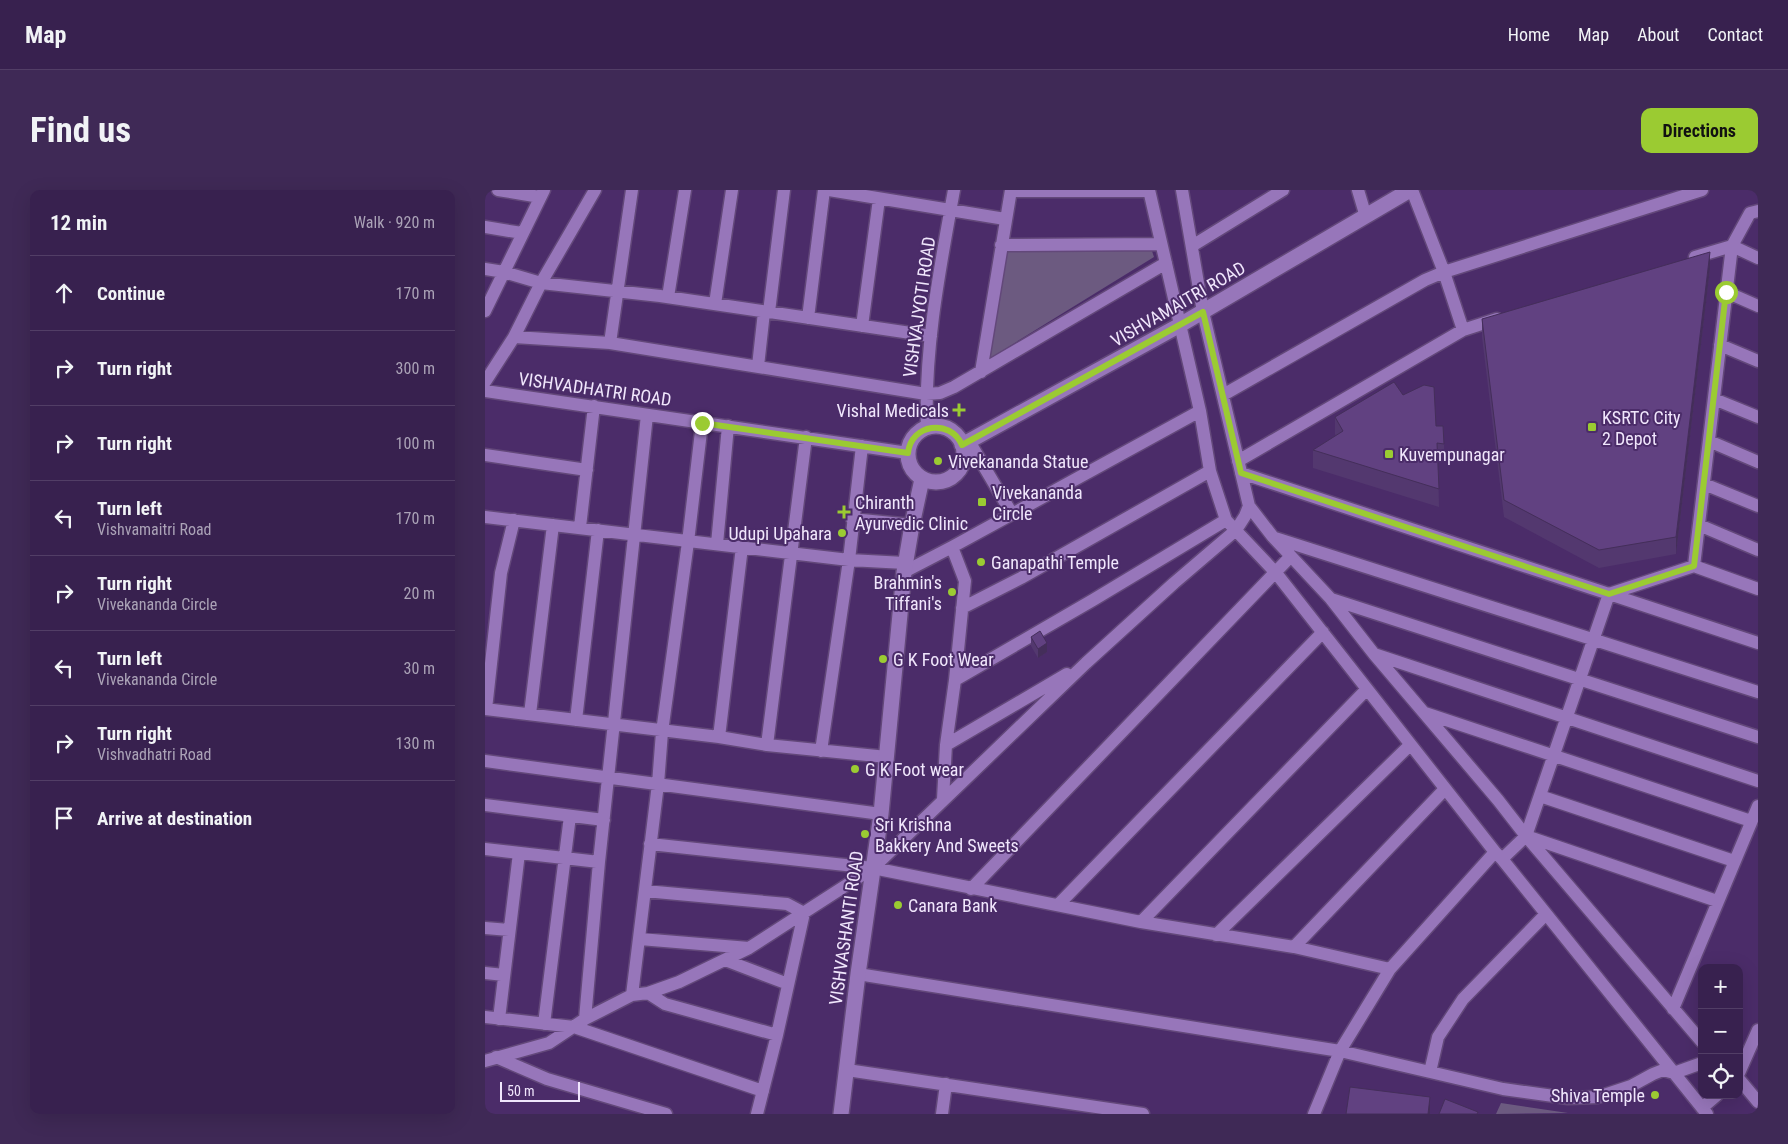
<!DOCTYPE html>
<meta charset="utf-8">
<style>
body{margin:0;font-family:"Roboto Condensed",sans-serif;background:#3f2956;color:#f1f3f6}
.controls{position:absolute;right:15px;bottom:15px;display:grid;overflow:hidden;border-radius:10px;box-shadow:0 5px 20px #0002}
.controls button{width:45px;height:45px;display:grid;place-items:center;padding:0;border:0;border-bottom:1px solid #523e66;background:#38214f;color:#f1f3f6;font:25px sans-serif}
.scale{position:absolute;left:15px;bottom:12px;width:80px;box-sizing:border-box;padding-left:5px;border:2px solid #f0e6fc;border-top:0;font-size:14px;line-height:18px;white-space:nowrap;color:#f0e6fc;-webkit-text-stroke:4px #4b2c69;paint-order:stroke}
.stop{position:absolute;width:15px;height:15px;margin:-11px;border:4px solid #9bcb32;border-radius:50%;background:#fff}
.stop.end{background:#9bcb32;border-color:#fff;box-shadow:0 1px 5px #0008}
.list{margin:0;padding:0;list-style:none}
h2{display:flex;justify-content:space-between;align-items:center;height:65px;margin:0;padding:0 20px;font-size:21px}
h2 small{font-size:16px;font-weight:400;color:#aba3b7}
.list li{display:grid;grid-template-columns:32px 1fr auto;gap:15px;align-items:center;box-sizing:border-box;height:75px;padding:0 20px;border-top:1px solid #523e66}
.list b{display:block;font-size:19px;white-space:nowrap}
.list p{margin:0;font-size:16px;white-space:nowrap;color:#aba3b7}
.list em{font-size:16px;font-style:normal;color:#aba3b7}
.icon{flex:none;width:28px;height:28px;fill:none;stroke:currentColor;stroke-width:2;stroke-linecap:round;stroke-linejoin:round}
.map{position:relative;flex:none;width:1273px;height:924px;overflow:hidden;border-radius:10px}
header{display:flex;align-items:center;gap:30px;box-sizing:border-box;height:70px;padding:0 25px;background:#38214f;border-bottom:1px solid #523e66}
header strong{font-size:24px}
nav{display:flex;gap:28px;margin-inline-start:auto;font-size:18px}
.intro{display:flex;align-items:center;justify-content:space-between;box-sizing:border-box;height:120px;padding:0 30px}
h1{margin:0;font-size:35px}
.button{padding:12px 22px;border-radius:10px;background:#9bcb32;color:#111;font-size:18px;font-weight:700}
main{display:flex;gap:30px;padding:0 30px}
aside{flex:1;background:#38214f;border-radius:10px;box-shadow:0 5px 20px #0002}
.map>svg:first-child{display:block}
.green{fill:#6c5a80}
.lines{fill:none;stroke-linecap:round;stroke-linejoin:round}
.minor-casing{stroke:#63487a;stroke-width:15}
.tertiary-casing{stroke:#63487a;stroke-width:18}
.minor{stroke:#9776ba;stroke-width:12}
.tertiary{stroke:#9776ba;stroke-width:15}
.wall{fill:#53386f}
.shaded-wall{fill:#442e5a}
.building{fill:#614181;stroke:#442e5a}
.route{stroke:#9bcb32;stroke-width:6}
.poi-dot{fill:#9bcb32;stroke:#4b2c69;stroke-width:2}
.labels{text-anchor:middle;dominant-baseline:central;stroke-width:4;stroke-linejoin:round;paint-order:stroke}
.street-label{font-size:18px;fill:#f0e6fc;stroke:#4b2c69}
.poi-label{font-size:18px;fill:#f0e6fc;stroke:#4b2c69;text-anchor:start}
</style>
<header>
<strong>Map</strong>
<nav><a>Home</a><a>Map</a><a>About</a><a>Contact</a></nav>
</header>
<div class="intro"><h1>Find us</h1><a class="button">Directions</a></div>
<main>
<aside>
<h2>12 min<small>Walk · 920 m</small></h2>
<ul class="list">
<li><svg class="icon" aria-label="ahead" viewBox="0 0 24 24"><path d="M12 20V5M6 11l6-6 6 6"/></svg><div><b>Continue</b></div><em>170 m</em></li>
<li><svg class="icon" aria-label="right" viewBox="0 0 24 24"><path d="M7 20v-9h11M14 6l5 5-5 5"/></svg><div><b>Turn right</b></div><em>300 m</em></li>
<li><svg class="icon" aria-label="right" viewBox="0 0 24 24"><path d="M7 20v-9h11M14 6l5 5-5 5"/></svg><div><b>Turn right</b></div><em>100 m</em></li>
<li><svg class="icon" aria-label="left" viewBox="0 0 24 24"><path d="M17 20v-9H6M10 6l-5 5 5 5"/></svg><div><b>Turn left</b><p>Vishvamaitri Road</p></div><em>170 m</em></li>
<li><svg class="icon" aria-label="right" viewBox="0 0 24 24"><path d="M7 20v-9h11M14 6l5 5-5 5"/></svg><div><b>Turn right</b><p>Vivekananda Circle</p></div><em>20 m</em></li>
<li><svg class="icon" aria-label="left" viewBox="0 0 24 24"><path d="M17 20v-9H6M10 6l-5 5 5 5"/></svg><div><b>Turn left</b><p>Vivekananda Circle</p></div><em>30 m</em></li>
<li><svg class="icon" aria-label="right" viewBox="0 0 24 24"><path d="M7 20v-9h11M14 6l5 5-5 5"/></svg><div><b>Turn right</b><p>Vishvadhatri Road</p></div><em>130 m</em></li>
<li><svg class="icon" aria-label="arrive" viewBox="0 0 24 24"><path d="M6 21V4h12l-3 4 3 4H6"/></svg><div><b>Arrive at destination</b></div></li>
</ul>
</aside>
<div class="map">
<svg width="1273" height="924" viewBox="0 0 1273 924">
<rect width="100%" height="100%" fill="#4b2c69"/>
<!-- green -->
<path class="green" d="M666 58 669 67 502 170 522 60Z
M1016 913 1083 923 1011 924Z"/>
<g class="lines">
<!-- minor casing -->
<g class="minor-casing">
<path id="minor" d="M13 0 55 7
M344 0 520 29
M664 0 715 221 725 281 741 330 791 383 1010 662 1017 669 1222 924
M697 0 718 122 764 316 788 347 846 409 889 464 1013 610 1041 646 1217 852
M873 0 881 27
M927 0 959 82 978 140
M526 1H664
M0 37 37 43
M516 55 676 54
M707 56 798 0
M1210 67 1247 56 1273 68
M0 79 19 82 56 93 175 106 446 146
M1241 102 1273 116
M183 107 200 0
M230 114 247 0
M0 121 59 0
M284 122 299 0
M323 128 339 0
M377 136 394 9
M29 147 125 153 441 204 455 203 469 197 681 73
M125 153 147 0
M1235 155 1273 171
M273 176 279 122
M496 182 526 0
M0 192 29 147 56 93 110 0
M0 201 423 263
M738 205 940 90 959 82 1217 0
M1229 209 1273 227
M442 238C439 158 455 78 469 0
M484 251 527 324
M1224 251 1273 272
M0 265 102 280
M753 271 978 140 1012 129
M756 283 1273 453
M1219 294 1273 316
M0 327 364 370 420 373
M367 329 427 335
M1214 335 1273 360
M95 337 109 216
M790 348 1273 502
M232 354 243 236
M1209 376 1247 56 1265 23 1273 21
M419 382 467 357 715 221
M846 409 1273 547
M477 418 536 388 725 281
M889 464 1273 591
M470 490 608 410 741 330
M0 519 234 547 282 555 402 567
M1 519 16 383 29 330
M940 523 1266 631
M45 524 68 335
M91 530 113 340
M234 547 257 357
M282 555 321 247
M461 555 582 484
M336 561 364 370 377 256
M0 571 396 624
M1055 606 1249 671
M458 609 461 555 470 490 480 391 467 357
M0 615 119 630
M165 654 388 678 656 732 809 757 905 779
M0 659 114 672
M1017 669 1041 646
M486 699 806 366
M160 701 302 714 319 723 292 845 272 924
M1232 711 1041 646 1124 404 1209 376 1273 399
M573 715 838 442
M656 732 882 499
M0 738 24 740
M731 745 925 555
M155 749 264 758
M809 757 960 599
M240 770 303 794
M0 783 19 785
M373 784 855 861 1018 899 1083 908 1113 907 1146 896 1168 884 1178 880 1189 883 1217 873
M163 803 180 814 292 845
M147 805 173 594 177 542 203 352 217 233
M1188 819 1273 616
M0 827 89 837 278 901
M14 829 34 663
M100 829 114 672 162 225
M59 834 85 626
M11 867 62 889 181 924
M0 871 64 853 100 829 147 805 163 803 194 792 264 758 388 678 601 473 689 393 751 340 760 326 764 316
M362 880 658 924
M945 882 953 847 978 809 1061 724
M1254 883 1273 840
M1254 889 1273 912
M1217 918 1232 905
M457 924 461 894
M829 924 855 861 905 779 1010 662"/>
</g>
<!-- tertiary casing -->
<g class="tertiary-casing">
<path id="tertiary" d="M423 264a28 28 0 1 1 56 0a28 28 0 1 1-56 0Z
M477 255 695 135 925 0
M356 924 373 784 396 624 419 382 427 335 437 289"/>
</g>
<!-- minor -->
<use href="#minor" class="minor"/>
<!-- tertiary -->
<use href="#tertiary" class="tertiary"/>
</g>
<!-- wall -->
<path class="wall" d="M1225 79 1191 364 1114 378 1019 327 997 147V129Z
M918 205 951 236 959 254V272L953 270 954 317 828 278V260L851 246 850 244V227Z
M546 447 562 462 553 468 546 456Z"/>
<!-- shaded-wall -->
<path class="shaded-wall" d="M1225 62V79L1191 364V347Z
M562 453V462L553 468V459Z
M945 907V924H943Z"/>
<!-- building -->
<path class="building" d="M1225 62 1191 347 1114 360 1019 310 997 129Z
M909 192 918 205 939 195 949 197 951 236H958L959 254 952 253 954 299 828 260 858 241 850 227Z
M555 441 562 453 553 459 546 447Z
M865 897 945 907 943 924H861Z
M960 909 993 922 992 924H954Z"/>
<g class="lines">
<!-- route -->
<path class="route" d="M217 233 423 263C426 234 465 228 477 255L718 122 756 283 1124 404 1209 376 1241 102"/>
</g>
<!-- markers -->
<g class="poi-dot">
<path d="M471.5 212.5h5v5h5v5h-5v5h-5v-5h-5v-5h5z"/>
<rect x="1102" y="232" width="10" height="10" rx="2.5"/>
<rect x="899" y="259" width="10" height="10" rx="2.5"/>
<circle cx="453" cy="271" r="5"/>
<rect x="492" y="307" width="10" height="10" rx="2.5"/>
<path d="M356.5 314.5h5v5h5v5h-5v5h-5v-5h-5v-5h5z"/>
<circle cx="357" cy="343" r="5"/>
<circle cx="496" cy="372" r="5"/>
<circle cx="467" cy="402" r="5"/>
<circle cx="398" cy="469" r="5"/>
<circle cx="370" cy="579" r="5"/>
<circle cx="380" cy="644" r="5"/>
<circle cx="413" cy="715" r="5"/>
<circle cx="1170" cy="905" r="5"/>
</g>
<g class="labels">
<!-- street labels -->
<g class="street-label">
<text transform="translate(693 114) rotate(-30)">VISHVAMAITRI ROAD</text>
<text transform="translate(434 117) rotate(-82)">VISHVAJYOTI ROAD</text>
<text transform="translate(110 199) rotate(8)">VISHVADHATRI ROAD</text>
<text transform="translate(361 738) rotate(-82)">VISHVASHANTI ROAD</text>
</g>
<!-- poi labels -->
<g class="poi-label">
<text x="464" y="220" text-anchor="end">Vishal Medicals</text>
<text x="1117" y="227">KSRTC City<tspan x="1117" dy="21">2 Depot</tspan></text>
<text x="914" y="264">Kuvempunagar</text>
<text x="463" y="271">Vivekananda Statue</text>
<text x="507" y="302">Vivekananda<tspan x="507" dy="21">Circle</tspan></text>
<text x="370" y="312">Chiranth<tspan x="370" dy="21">Ayurvedic Clinic</tspan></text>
<text x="347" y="343" text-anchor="end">Udupi Upahara</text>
<text x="506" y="372">Ganapathi Temple</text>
<text x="457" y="392" text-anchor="end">Brahmin's<tspan x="457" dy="21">Tiffani's</tspan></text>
<text x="408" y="469">G K Foot Wear</text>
<text x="380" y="579">G K Foot wear</text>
<text x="390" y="634">Sri Krishna<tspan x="390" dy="21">Bakkery And Sweets</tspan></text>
<text x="423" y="715">Canara Bank</text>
<text x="1160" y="905" text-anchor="end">Shiva Temple</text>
</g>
</g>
</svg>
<div class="controls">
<button>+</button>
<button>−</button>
<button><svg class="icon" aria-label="locate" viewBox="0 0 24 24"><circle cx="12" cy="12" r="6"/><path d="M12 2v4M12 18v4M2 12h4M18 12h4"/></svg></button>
</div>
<div class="scale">50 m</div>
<div class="stop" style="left:1241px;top:102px"></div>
<div class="stop end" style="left:217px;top:233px"></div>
</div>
</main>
